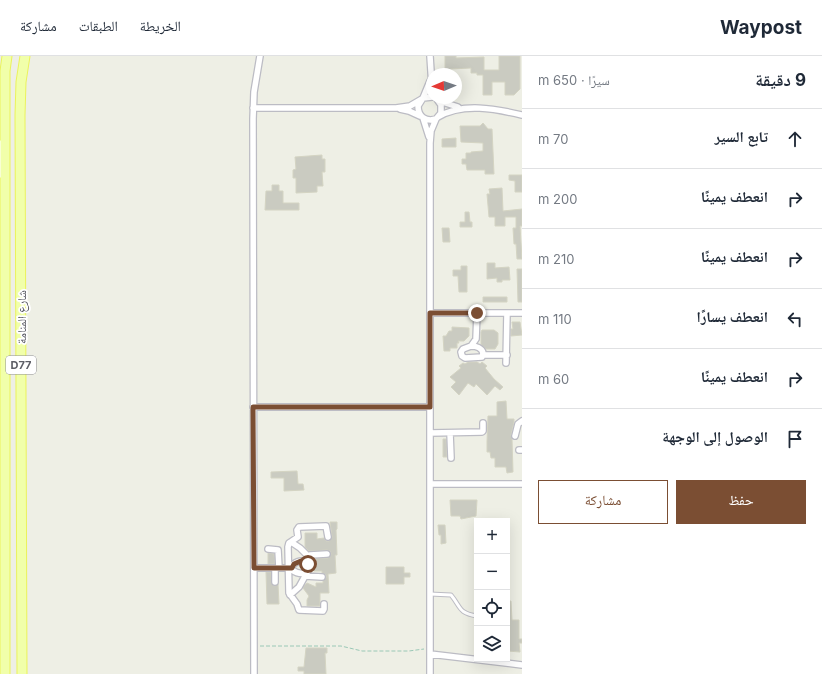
<!DOCTYPE html>
<html lang="ar">
<meta charset="utf-8">
<style>
body{margin:0;font-family:Inter,"Noto Naskh Arabic",sans-serif;background:#f6f6f7;color:#1f2937;direction:rtl}
.controls{position:absolute;right:12px;bottom:12px;display:grid;overflow:hidden;border-radius:0px;box-shadow:0 4px 16px #0002}
.controls button{width:36px;height:36px;display:grid;place-items:center;padding:0;border:0;border-bottom:1px solid #e0e1e3;background:#fff;color:#1f2937;font:20px sans-serif}
.compass{position:absolute;left:426px;top:12px;width:36px;height:36px;border-radius:50%;background:#fff;box-shadow:0 4px 16px #0002;rotate:268deg}
.stop{position:absolute;width:12px;height:12px;margin:-9px;border:3px solid #7b4e33;border-radius:50%;background:#fff}
.stop.end{background:#7b4e33;border-color:#fff;box-shadow:0 1px 4px #0008}
.list{margin:0;padding:0;list-style:none}
h2{display:flex;justify-content:space-between;align-items:center;height:52px;margin:0;padding:0 16px;font-size:17px}
h2 small{font-size:13px;font-weight:400;color:#747a83}
.list li{display:grid;grid-template-columns:26px 1fr auto;gap:12px;align-items:center;box-sizing:border-box;height:60px;padding:0 16px;border-top:1px solid #e0e1e3}
.list b{display:block;font-size:15px;white-space:nowrap}
.list em{font-size:13px;font-style:normal;color:#747a83}
.actions{display:flex;gap:8px;padding:12px 16px}
.actions a{flex:1;padding:9px 0;border:1px solid #7b4e33;border-radius:0px;text-align:center;font-size:14px;color:#7b4e33}
.actions .main{background:#7b4e33;color:#fff}
.icon{flex:none;width:22px;height:22px;fill:none;stroke:currentColor;stroke-width:2;stroke-linecap:round;stroke-linejoin:round}
.map{position:relative;flex:none;width:522px;height:618px;overflow:hidden;direction:ltr}
header{display:flex;align-items:center;gap:24px;box-sizing:border-box;height:56px;padding:0 20px;background:#fff;border-bottom:1px solid #e0e1e3}
header strong{font-size:19px}
nav{display:flex;gap:22px;margin-inline-start:auto;font-size:14px}
main{display:flex}
aside{flex:1;background:#fff}
.map>svg:first-child{display:block}
.building{fill:#cacbc1;stroke:#d4d4c3}
.lines{fill:none;stroke-linecap:round;stroke-linejoin:round}
.service-casing{stroke:#bcbcc4;stroke-width:5}
.minor-casing{stroke:#bcbcc4;stroke-width:8}
.tertiary-casing{stroke:#bcbcc4;stroke-width:9}
.primary-casing{stroke:#ebf35b;stroke-width:11}
.path{stroke:#9ac8b6;stroke-width:1;stroke-dasharray:4 2;stroke-linecap:butt}
.service{stroke:#fff;stroke-width:3}
.minor{stroke:#fff;stroke-width:5.5}
.tertiary{stroke:#fff;stroke-width:7}
.primary{stroke:#f1ffaa;stroke-width:9}
.route{stroke:#7b4e33;stroke-width:5}
.labels{text-anchor:middle;dominant-baseline:central;stroke-width:3.5;stroke-linejoin:round;paint-order:stroke}
.shield{fill:#fff;stroke:#8e8e94;stroke-width:1}
.shield-label{font-size:11px;font-weight:bold;fill:#5d5e66}
.street-label{font-size:12px;fill:#5d5e66;stroke:#fff}
</style>
<header>
<strong>Waypost</strong>
<nav><a>الخريطة</a><a>الطبقات</a><a>مشاركة</a></nav>
</header>
<main>
<aside>
<h2>9 دقيقة<small>سيرًا · 650 m</small></h2>
<ul class="list">
<li><svg class="icon" aria-label="ahead" viewBox="0 0 24 24"><path d="M12 20V5M6 11l6-6 6 6"/></svg><div><b>تابع السير</b></div><em>70 m</em></li>
<li><svg class="icon" aria-label="right" viewBox="0 0 24 24"><path d="M7 20v-9h11M14 6l5 5-5 5"/></svg><div><b>انعطف يمينًا</b></div><em>200 m</em></li>
<li><svg class="icon" aria-label="right" viewBox="0 0 24 24"><path d="M7 20v-9h11M14 6l5 5-5 5"/></svg><div><b>انعطف يمينًا</b></div><em>210 m</em></li>
<li><svg class="icon" aria-label="left" viewBox="0 0 24 24"><path d="M17 20v-9H6M10 6l-5 5 5 5"/></svg><div><b>انعطف يسارًا</b></div><em>110 m</em></li>
<li><svg class="icon" aria-label="right" viewBox="0 0 24 24"><path d="M7 20v-9h11M14 6l5 5-5 5"/></svg><div><b>انعطف يمينًا</b></div><em>60 m</em></li>
<li><svg class="icon" aria-label="arrive" viewBox="0 0 24 24"><path d="M6 21V4h12l-3 4 3 4H6"/></svg><div><b>الوصول إلى الوجهة</b></div></li>
</ul>
<div class="actions"><a class="main">حفظ</a><a>مشاركة</a></div>
</aside>
<div class="map">
<svg width="522" height="618" viewBox="0 0 522 618">
<rect width="100%" height="100%" fill="#eeefe5"/>
<!-- building -->
<path class="building" d="M445 0H456V2L484 1V14H499V0H520V33L514 39H505V26H492V39H483V19H477V17H471V12L450 13V16H445Z
M483 67 488 73H492L494 118H485V114H467L466 108H462V103H466V97H471V96L483 95V87L461 86 460 70H480Z
M456 82V91H442V83Z
M322 99V103H325V116H322L323 130H317V136L296 137V122H293V114L296 113 295 101Z
M509 119H522V136H515V125L509 124Z
M272 129H279V135H283V147H299V154H265L266 135H272Z
M502 132 503 155 522 153V170H520L522 203H517L516 188H514L513 172H516V161H505V170H495V161H489L487 138H490L489 133Z
M465 156H469L470 166H472V171H460V166H465Z
M442 172H449L450 186H443Z
M487 207H495V212L509 211 510 224H502V226H497V222L487 223Z
M461 210H467V236H459L458 220H453V214H461Z
M517 213H522V246H518Z
M483 241H507V246H483Z
M512 266H520L522 279 511 280V273H513Z
M452 271 469 272V280L464 285H458L459 287H457V292H450V295H444L443 280H446L449 275H452Z
M482 274H494L498 277V288L495 293H486L481 288V276Z
M468 306H477L480 308 482 306 487 310 485 312 494 323 503 331 500 334 495 330 487 339 476 328 474 331 468 327 459 339 451 331 456 326 450 321 461 312 459 310 463 307 465 308Z
M506 345 507 363H514V366L511 379 512 383 513 416 507 417 506 411H495V402H491L490 396H487V386L488 360H497V346Z
M443 383H446L447 401H443Z
M297 415 298 428H303L304 434 284 435V422H271V416Z
M450 444H477L476 460 461 463 460 460H451Z
M330 466H337V473L336 474 337 499H335L336 517 328 518 329 537H320V550H307V544L309 540 303 532 304 530 307 527 316 531V527H323V525L326 522V519L322 517V515H314V503L328 502 331 498 330 495 327 494 309 495 305 491V477H317V483L324 482 326 485H329L332 481Z
M438 469H445L446 487 441 488V479H439Z
M268 497 274 498 275 508H268Z
M386 511H404V517H410V521H404V528H386Z
M266 516H271L272 528 275 530 278 528 279 548H267Z
M507 545H511L512 564H519V583H522V587H519L520 596 507 595Z
M306 592H327V597H325L326 618H304V615H298V611H304Z"/>
<g class="lines">
<!-- service casing -->
<g class="service-casing">
<path id="service" d="M430 538 451 539C461 551 458 557 477 560"/>
</g>
<!-- minor casing -->
<g class="minor-casing">
<path id="minor" d="M430 0 432 31
M432 41 423 42 418 50C418 61 426 66 436 63L441 57V49L436 42
M423 42 430 25
M439 45 458 51
M253 52H396L410 50 422 43
M400 53 409 55 420 60
M438 61C463 46 496 53 522 59
M423 62 429 81
M430 257H522
M471 290C476 290 482 292 483 297L482 301 465 302 462 300 461 296 463 293Z
M471 290 476 283 477 257
M483 299H507
M506 307 507 257
M253 351H430
M430 377 482 376 483 375V367
M450 377 451 402
M515 380 518 368 522 365
M519 394H522
M430 428H522
M291 486 300 492 308 500
M268 493 278 494 279 512
M304 505 310 499 327 498
M254 512H291
M275 512V526
M305 520 322 521
M290 539 299 531 309 513 308 508C303 503 296 505 292 510V514C296 517 301 518 306 517
M324 548V553L323 555 299 554 297 548 289 537 288 491 289 487 298 481 297 474 299 471 326 470 328 481
M430 598 522 609
M254 618 253 63 254 36 260 0
M430 618V87L431 75 436 63"/>
</g>
<!-- tertiary casing -->
<g class="tertiary-casing">
<path id="tertiary" d="M0 88 1 118"/>
</g>
<!-- primary casing -->
<g class="primary-casing">
<path id="primary" d="M5 618V15L7 0
M22 618 20 59 21 26 25 0"/>
</g>
<!-- path -->
<path class="path" d="M260 590H341L362 595H409L424 593"/>
<!-- service -->
<use href="#service" class="service"/>
<!-- minor -->
<use href="#minor" class="minor"/>
<!-- tertiary -->
<use href="#tertiary" class="tertiary"/>
<!-- primary -->
<use href="#primary" class="primary"/>
</g>
<g class="lines">
<!-- route -->
<path class="route" d="M308 508 301 505 294 508 292 512H254L253 351H430V257H477"/>
</g>
<g class="labels">
<!-- shield labels -->
<rect class="shield" x="6" y="300" width="30" height="18" rx="3"/>
<g class="shield-label">
<text x="21" y="309">D77</text>
</g>
<!-- street labels -->
<g class="street-label">
<text transform="translate(21 261) rotate(-90)">شارع المنامة</text>
</g>
</g>
</svg>
<div class="controls">
<button>+</button>
<button>−</button>
<button><svg class="icon" aria-label="locate" viewBox="0 0 24 24"><circle cx="12" cy="12" r="6"/><path d="M12 2v4M12 18v4M2 12h4M18 12h4"/></svg></button>
<button><svg class="icon" aria-label="layers" viewBox="0 0 24 24"><path d="M12 4l9 5-9 5-9-5zM3 14l9 5 9-5"/></svg></button>
</div>
<svg class="compass" viewBox="-18 -18 36 36"><path d="M0-13l5 13h-10z" fill="#e53935"/><path d="M0 13l5-13h-10z" fill="#747a83"/></svg>
<div class="stop" style="left:308px;top:508px"></div>
<div class="stop end" style="left:477px;top:257px"></div>
</div>
</main>
